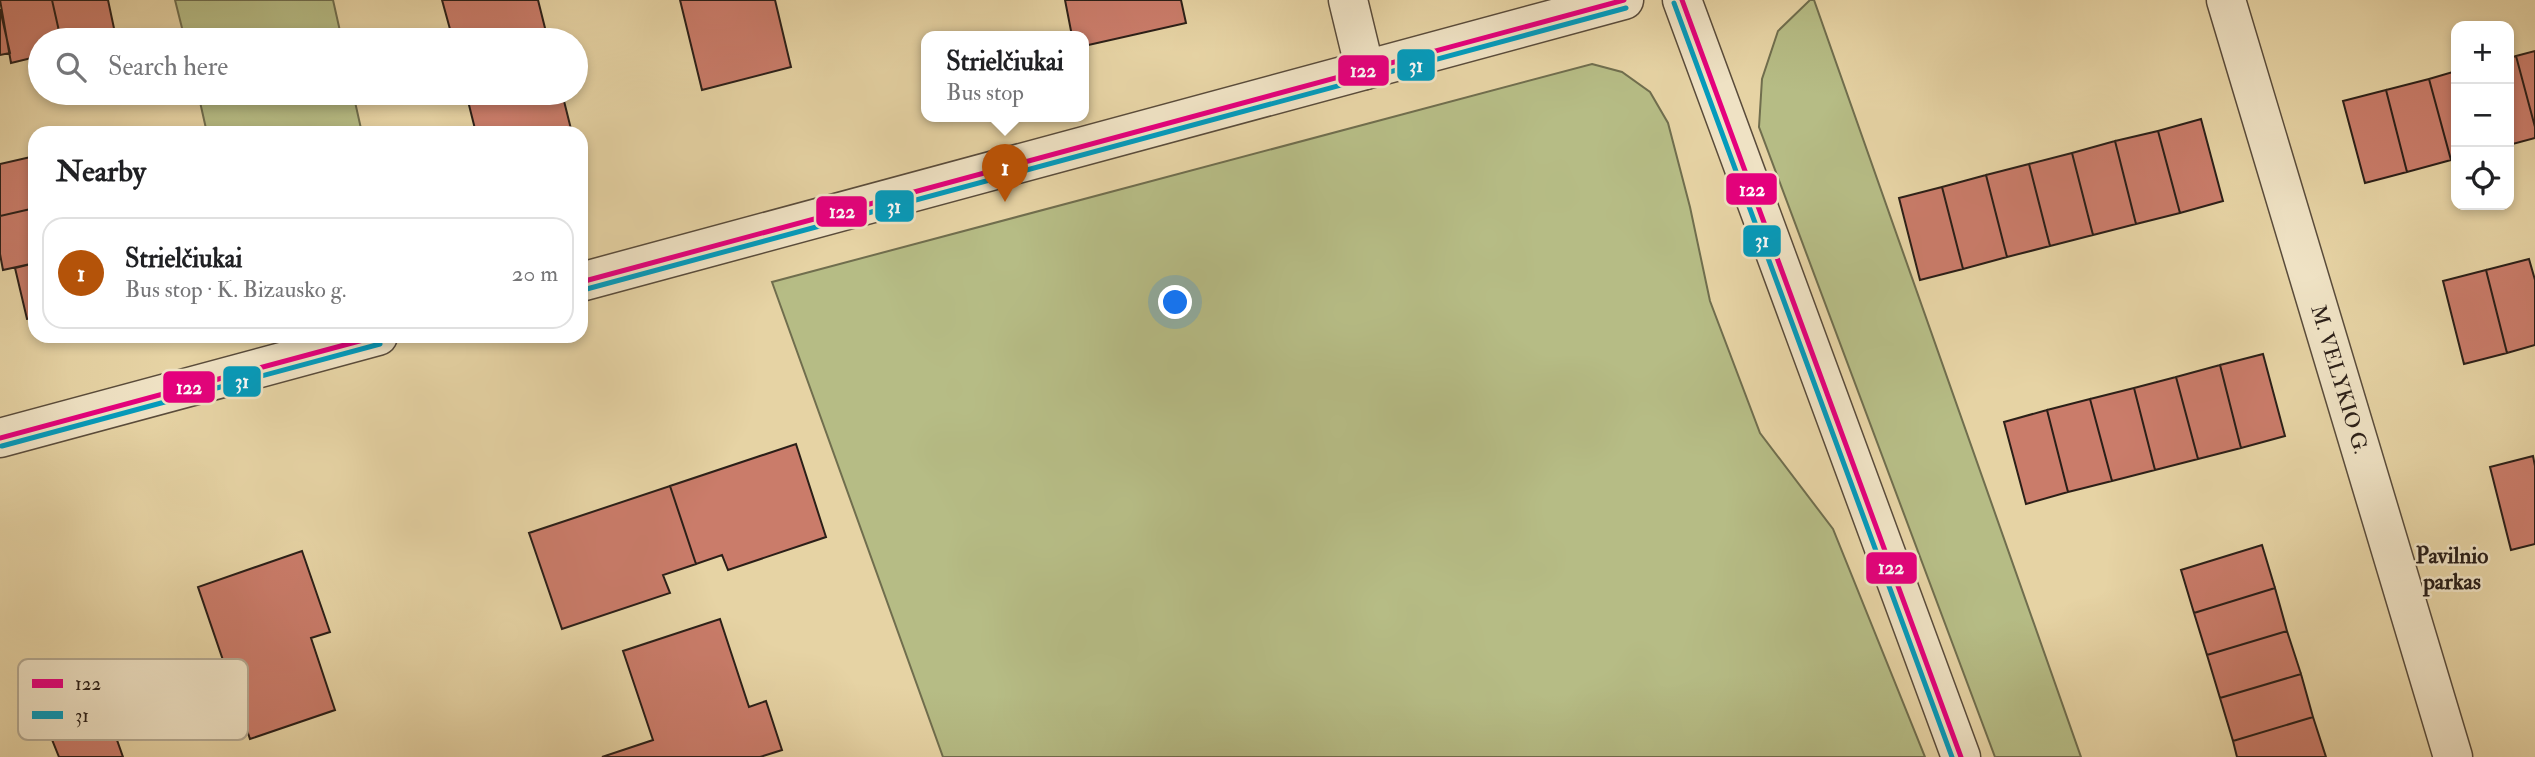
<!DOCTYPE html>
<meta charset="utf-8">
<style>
body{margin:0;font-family:"IM FELL Double Pica",serif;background:#f2f2f2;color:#202124}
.controls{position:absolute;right:21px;top:21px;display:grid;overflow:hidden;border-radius:14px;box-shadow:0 4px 10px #0003}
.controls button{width:63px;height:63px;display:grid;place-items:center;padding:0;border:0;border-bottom:2px solid #e0e0e0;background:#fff;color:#202124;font:35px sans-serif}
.you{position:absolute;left:1176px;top:303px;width:24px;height:24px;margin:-18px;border:5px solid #fff;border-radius:50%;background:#1a73e8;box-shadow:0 0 0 10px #1a73e833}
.badge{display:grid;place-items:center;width:46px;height:46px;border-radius:50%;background:#b45309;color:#fff;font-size:23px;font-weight:700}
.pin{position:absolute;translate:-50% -58px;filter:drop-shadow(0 2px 4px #0008)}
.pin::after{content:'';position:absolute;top:37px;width:24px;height:21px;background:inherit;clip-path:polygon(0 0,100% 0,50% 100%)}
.popup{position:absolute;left:921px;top:31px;width:168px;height:91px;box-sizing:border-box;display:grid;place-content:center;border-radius:14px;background:#fff;filter:drop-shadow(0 2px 5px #0005);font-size:23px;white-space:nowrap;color:#757577}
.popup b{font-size:26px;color:#202124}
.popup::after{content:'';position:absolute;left:50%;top:100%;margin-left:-14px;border:14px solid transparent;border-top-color:#fff}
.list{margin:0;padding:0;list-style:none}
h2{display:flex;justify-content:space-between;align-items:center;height:91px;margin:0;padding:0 28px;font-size:30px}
h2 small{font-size:23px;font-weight:400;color:#757577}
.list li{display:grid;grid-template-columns:46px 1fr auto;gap:21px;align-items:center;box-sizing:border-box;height:112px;margin:0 14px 14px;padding:0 14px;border:2px solid #e0e0e0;border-radius:21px}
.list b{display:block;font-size:26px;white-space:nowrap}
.list p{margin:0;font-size:23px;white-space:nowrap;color:#757577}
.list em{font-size:23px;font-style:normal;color:#757577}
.icon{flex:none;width:38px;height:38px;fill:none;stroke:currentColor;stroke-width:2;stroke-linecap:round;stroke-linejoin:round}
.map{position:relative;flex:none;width:2535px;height:757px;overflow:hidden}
.search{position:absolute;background:#fff;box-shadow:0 4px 10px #0003;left:28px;top:28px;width:560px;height:77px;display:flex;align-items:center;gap:18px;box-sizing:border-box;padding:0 24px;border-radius:38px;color:#757577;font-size:26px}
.panel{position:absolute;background:#fff;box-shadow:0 4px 10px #0003;left:28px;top:126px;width:560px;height:217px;border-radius:21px}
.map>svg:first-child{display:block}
.green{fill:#b6bc85;stroke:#706e4e;stroke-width:2}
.building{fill:#ca7c6a;stroke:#2b1f18;stroke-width:2}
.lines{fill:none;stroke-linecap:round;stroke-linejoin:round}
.minor-casing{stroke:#5a4c3b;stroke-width:41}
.tertiary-casing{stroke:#5a4c3b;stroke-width:41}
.minor{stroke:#efe2c4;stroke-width:38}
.tertiary{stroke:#efe2c4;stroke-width:38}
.bus-1-casing{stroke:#efe2c4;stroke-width:10}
.bus-2-casing{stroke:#efe2c4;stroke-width:10}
.bus-1{stroke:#e5007d;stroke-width:5}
.bus-2{stroke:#049bbc;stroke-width:5}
.labels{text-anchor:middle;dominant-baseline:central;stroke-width:5;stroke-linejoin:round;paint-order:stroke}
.street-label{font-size:21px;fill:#2b1f18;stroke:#efe2c4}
.neighbourhood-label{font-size:23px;font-weight:bold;fill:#2b1f18;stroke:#efe2c4}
.key{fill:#efe2c4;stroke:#b4a890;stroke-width:2}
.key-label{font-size:19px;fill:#2b1f18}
.line-badge{stroke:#efe2c4;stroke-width:2.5}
.badge-label{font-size:19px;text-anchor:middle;font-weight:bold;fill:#fff}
</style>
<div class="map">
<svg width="2535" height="757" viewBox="0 0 2535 757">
<rect width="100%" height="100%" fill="#e6d3a4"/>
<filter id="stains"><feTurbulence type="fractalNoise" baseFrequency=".00286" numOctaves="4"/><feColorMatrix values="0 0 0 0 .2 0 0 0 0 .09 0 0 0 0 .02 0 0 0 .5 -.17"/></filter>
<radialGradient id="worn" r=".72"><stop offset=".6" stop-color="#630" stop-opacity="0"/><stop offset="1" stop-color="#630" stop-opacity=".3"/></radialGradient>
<!-- green -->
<path class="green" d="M175 0H333L342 40H185Z
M1810 0H1814L2081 757H1995L1759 127 1762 79 1778 31Z
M1592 64 1622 72 1650 92 1668 123 1690 207 1710 301 1760 433 1833 529 1925 757H943L772 282Z
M198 93H353L362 133H207Z"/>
<!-- building -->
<path class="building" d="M0 0H52L61 40H40V56L11 63Z
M52 0H108L115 33 79 40H61Z
M442 0H538L548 40H453Z
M680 0H775L791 67 702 90Z
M1065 0H1181L1186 23 1084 46V36H1072Z
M0 9 10 53 0 55Z
M2535 51V127L2516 56Z
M2516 56 2535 127V138L2509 145V58Z
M2456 71V159L2451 160 2429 79Z
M2429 79 2451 160 2407 172 2386 90Z
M2386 90 2407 172 2365 183 2343 101Z
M466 93H562L572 133H476Z
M2201 119 2223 201 2180 213 2158 131Z
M2158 131 2180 213 2136 224 2115 141Z
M2115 141 2136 224 2093 235 2072 153Z
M2072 153 2093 235 2050 246 2029 164Z
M35 156V208L0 216V164Z
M2029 164 2050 246 2007 257 1986 175Z
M1986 175 2007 257 1963 269 1942 187Z
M1942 187 1963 269 1920 280 1899 198Z
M35 208V263L3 270 0 254V216Z
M2529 259 2535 280V345L2507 353 2486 270Z
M35 263V318L27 319 15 268Z
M2486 270 2507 353 2464 364 2443 281Z
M2263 354 2285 436 2241 448 2220 365Z
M2220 365 2241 448 2198 459 2176 377Z
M2176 377 2198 459 2155 470 2134 388Z
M2134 388 2155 470 2112 481 2090 399Z
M2090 399 2112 481 2068 492 2047 410Z
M2047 410 2068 492 2026 504 2004 422Z
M796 444 826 537 728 570 722 555 696 564 670 486Z
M2533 456 2535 466V544L2511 550 2490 467Z
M670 486 696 564 663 575 670 593 562 629 529 533Z
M2262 545 2275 588 2194 613 2181 570Z
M302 551 330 632 311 638 335 710 250 739 198 587Z
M2275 588 2287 631 2207 655 2194 613Z
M720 619 749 707 766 701 782 750 760 757H602L653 740 623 651Z
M2287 631 2301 674 2220 698 2207 655Z
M2301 674 2313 717 2233 741 2220 698Z
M105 706 123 757H59L47 727Z
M2313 717 2326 757H2237L2233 741Z"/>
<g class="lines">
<!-- minor casing -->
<g class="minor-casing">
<g id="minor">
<path d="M1348 0 1365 70"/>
<path id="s1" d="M2226 0 2453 757"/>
</g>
</g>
<!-- tertiary casing -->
<g class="tertiary-casing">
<path id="tertiary" d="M1682 0 1961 757
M581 282 1624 0
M0 438 378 336"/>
</g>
<!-- minor -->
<use href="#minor" class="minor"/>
<!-- tertiary -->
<use href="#tertiary" class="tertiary"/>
<!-- bus-1 casing -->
<g class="bus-1-casing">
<path id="bus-1" d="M1682 0 1961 757
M581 282 1624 0
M0 438 378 336"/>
</g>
<!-- bus-2 casing -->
<g class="bus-2-casing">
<path id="bus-2" d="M1674 3 1952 757
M583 290 1626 8
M2 446 380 344"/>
</g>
<!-- bus-1 -->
<use href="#bus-1" class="bus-1"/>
<!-- bus-2 -->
<use href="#bus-2" class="bus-2"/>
</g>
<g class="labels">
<!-- street labels -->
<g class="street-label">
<text stroke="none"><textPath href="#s1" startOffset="396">M. VELYKIO G.</textPath></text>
</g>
<!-- neighbourhood labels -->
<g class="neighbourhood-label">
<text x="2452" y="555">Pavilnio<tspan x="2452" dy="26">parkas</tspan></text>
</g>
</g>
<!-- legend -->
<rect x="18" y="659" width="230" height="81" rx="10" class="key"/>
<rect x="32" y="679" width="31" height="9" fill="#e5007d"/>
<rect x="32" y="711" width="31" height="8" fill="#049bbc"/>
<g class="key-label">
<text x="75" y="690">122</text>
<text x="75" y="722">31</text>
</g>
<g class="line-badge">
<rect x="1396" y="48" width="40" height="34" rx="7" fill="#049bbc"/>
<rect x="1337" y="54" width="53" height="33" rx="7" fill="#e5007d"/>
<rect x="1725" y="172" width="53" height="34" rx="7" fill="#e5007d"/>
<rect x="874" y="189" width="41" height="34" rx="7" fill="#049bbc"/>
<rect x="815" y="195" width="53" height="33" rx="7" fill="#e5007d"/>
<rect x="1742" y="224" width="40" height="34" rx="7" fill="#049bbc"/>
<rect x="222" y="365" width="40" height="33" rx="7" fill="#049bbc"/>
<rect x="162" y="370" width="54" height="34" rx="7" fill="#e5007d"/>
<rect x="1865" y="551" width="53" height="34" rx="7" fill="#e5007d"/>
</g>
<g class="badge-label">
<text x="1416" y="72">31</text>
<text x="1363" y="77">122</text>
<text x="1752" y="196">122</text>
<text x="894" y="213">31</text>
<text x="842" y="218">122</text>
<text x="1762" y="247">31</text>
<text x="242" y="388">31</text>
<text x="189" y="394">122</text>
<text x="1891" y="574">122</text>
</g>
<rect width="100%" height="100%" filter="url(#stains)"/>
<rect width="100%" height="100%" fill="url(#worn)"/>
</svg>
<div class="controls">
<button>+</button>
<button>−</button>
<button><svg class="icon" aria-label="locate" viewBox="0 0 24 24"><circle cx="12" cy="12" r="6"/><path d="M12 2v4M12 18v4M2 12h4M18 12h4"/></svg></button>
</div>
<div class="you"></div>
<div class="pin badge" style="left:1005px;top:202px">1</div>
<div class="popup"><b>Strielčiukai</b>Bus stop</div>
<div class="search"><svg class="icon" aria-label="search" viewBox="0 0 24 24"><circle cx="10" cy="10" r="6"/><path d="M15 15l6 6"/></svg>Search here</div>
<section class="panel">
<h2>Nearby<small></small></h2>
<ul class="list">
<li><span class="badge">1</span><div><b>Strielčiukai</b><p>Bus stop · K. Bizausko g.</p></div><em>20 m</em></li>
</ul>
</section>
</div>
